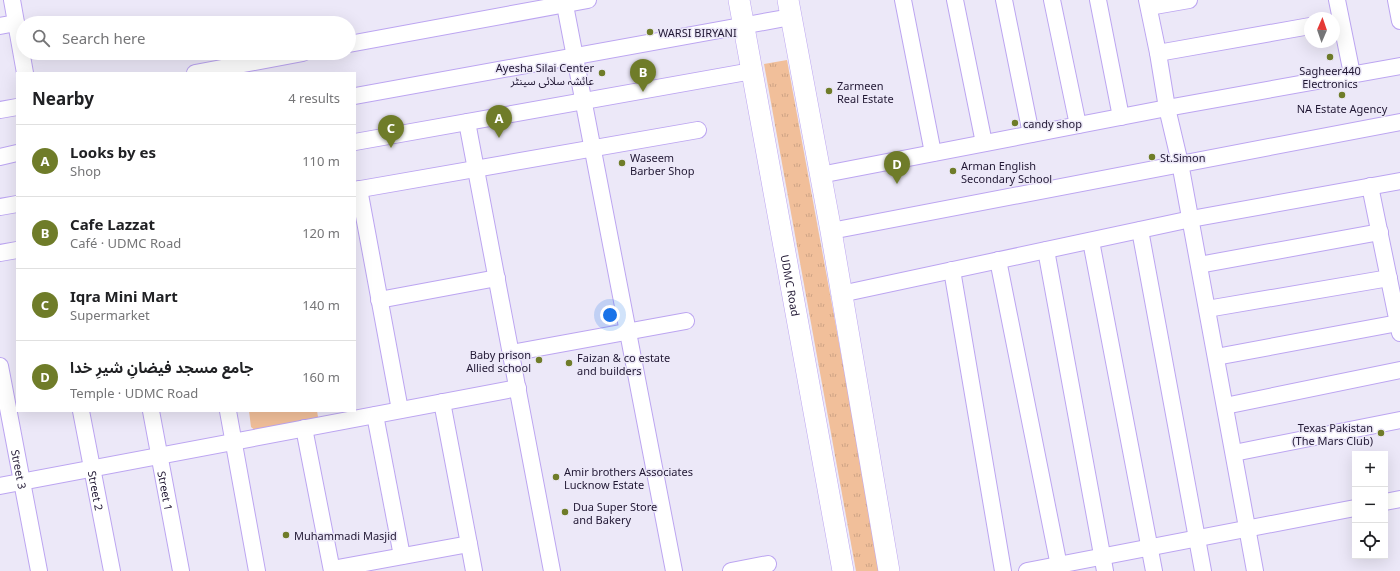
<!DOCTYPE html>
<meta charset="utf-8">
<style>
body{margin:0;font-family:"Noto Sans","Noto Sans Arabic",sans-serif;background:#f6f6f6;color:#202124}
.controls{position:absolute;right:12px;bottom:12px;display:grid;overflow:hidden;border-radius:0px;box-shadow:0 4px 16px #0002}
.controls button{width:36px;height:36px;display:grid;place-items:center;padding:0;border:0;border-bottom:1px solid #e0e0e0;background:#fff;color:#202124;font:20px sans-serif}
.compass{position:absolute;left:1304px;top:12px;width:36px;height:36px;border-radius:50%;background:#fff;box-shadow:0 4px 16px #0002;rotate:2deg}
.you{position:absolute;left:610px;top:315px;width:14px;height:14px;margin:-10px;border:3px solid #fff;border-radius:50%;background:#1a73e8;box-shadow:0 0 0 6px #1a73e833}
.badge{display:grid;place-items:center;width:26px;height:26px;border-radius:50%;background:#6f7c29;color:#fff;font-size:13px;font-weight:700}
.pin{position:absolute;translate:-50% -33px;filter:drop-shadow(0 1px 2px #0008)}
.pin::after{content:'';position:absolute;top:21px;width:14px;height:12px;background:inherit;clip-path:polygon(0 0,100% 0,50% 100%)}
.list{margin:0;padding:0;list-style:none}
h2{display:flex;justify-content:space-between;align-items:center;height:52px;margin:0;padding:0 16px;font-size:17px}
h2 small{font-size:13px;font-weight:400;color:#757577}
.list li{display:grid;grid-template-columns:26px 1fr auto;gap:12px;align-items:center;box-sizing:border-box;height:72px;padding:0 16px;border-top:1px solid #e0e0e0}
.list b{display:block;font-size:15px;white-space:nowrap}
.list p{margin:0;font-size:13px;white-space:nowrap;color:#757577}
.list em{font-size:13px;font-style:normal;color:#757577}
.icon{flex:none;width:22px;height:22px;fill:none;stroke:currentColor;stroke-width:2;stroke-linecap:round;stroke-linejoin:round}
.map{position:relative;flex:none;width:1400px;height:571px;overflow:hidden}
.search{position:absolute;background:#fff;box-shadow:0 4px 16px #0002;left:16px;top:16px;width:340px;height:44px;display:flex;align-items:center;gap:10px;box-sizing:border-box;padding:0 14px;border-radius:22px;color:#757577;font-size:15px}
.panel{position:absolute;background:#fff;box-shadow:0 4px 16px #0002;left:16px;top:72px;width:340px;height:340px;border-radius:0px}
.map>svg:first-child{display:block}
.grass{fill:url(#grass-tufts)}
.green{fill:#f1bf9a}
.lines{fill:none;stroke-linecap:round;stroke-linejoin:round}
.minor-casing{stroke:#bca5f1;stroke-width:18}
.major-casing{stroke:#bca5f1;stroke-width:22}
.minor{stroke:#fff;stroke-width:16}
.major{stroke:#fff;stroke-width:21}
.poi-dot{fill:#6f7c29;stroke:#ece8f8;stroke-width:1.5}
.labels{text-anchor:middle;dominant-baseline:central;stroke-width:3;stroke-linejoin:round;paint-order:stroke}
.poi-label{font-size:11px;fill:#201733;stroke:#ece8f8;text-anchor:start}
.street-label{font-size:11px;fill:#201733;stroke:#ece8f8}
</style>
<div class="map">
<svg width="1400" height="571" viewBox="0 0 1400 571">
<defs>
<pattern id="grass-tufts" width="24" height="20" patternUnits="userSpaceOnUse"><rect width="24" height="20" fill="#f1bf9a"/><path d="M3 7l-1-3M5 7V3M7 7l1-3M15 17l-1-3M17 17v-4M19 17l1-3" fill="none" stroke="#cea385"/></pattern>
</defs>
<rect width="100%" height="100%" fill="#ece8f8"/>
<!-- grass -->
<path class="grass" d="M787 60 881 571H856L764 64Z"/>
<!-- green -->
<path class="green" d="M249 411H317L320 428 265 438 251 427Z"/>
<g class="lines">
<!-- minor casing -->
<g class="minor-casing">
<g id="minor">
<path d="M12 0 25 73"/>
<path d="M564 0 674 571"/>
<path d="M903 0 933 153"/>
<path d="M955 0 984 143"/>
<path d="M1004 0 1031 134"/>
<path d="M1052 0 1078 125"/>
<path d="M1098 0 1121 117"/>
<path d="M1147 0 1158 53 1167 108 1180 163 1255 571"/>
<path d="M1337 0 1352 74"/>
<path d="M1396 0 1400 21"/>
<path d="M1149 7 1189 0"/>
<path d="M0 26 16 23"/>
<path d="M349 44 588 0"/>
<path d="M1158 53 1310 26"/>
<path d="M195 73 303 53"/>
<path d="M355 96 791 17"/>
<path d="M0 110 17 107"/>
<path d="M467 122 552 571"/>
<path d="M355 142 752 71"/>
<path d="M0 157 17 153"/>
<path d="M820 175 1167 108 1400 66"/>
<path d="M1370 186 1400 333"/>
<path d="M359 189 400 410"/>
<path d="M355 190 698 130"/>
<path d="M0 207 17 204"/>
<path d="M1140 230 1203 571"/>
<path d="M831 231 1400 122"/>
<path d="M1091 241 1154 571"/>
<path d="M1046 250 1105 571"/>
<path d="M0 253 17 250"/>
<path d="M998 260 1060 571"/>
<path d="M1199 265 1380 232"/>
<path d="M952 270 1003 571"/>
<path d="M841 294 1191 219 1400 181"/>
<path d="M379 300 497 278"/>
<path d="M1207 309 1389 278"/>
<path d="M511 353 686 321"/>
<path d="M1216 357 1398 323"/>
<path id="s1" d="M0 366 39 571"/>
<path d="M442 402 469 544"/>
<path d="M1225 406 1400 370"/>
<path id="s2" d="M81 411 112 571"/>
<path id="s3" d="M151 411 181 571"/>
<path d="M228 411 257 571"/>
<path d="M375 415 402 556"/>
<path d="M304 428 332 571"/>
<path d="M1234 453 1400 420"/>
<path d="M0 486 518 388"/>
<path d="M1385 502 1400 499"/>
<path d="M332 569 469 544 474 571"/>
<path d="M731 571 768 564"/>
<path d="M1027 571 1355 508"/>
</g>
</g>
<!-- major casing -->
<g class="major-casing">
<g id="major">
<path id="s4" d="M739 0 843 571"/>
<path d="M788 0 831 231 889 571"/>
</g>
</g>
<!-- minor -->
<use href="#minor" class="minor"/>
<!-- major -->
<use href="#major" class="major"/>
</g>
<!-- markers -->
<g class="poi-dot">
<circle cx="650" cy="32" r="4"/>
<circle cx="1330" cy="57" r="4"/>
<circle cx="602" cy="73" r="4"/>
<circle cx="829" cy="91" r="4"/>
<circle cx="1342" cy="95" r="4"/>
<circle cx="1015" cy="123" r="4"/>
<circle cx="1152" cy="157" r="4"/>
<circle cx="622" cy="163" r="4"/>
<circle cx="953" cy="171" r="4"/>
<circle cx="539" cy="360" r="4"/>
<circle cx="569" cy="363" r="4"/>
<circle cx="1381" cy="433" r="4"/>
<circle cx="556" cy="477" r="4"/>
<circle cx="565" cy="512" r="4"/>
<circle cx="286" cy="535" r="4"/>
</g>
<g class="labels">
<!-- poi labels -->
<g class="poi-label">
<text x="658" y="32">WARSI BIRYANI</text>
<text x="594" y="67" text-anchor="end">Ayesha Silai Center<tspan x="594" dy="13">عائشہ سلائی سینٹر</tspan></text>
<text x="1330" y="70" text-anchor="middle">Sagheer440<tspan x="1330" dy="13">Electronics</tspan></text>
<text x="837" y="85">Zarmeen<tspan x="837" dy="13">Real Estate</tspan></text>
<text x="1342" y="108" text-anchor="middle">NA Estate Agency</text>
<text x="1023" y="123">candy shop</text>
<text x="630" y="157">Waseem<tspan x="630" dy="13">Barber Shop</tspan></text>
<text x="1160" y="157">St.Simon</text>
<text x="961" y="165">Arman English<tspan x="961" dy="13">Secondary School</tspan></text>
<text x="531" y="354" text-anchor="end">Baby prison<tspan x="531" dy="13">Allied school</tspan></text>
<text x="577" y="357">Faizan &amp; co estate<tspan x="577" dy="13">and builders</tspan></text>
<text x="1373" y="427" text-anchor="end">Texas Pakistan<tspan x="1373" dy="13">(The Mars Club)</tspan></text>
<text x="564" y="471">Amir brothers Associates<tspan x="564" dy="13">Lucknow Estate</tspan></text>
<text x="573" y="506">Dua Super Store<tspan x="573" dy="13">and Bakery</tspan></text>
<text x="294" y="535">Muhammadi Masjid</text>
</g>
<!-- street labels -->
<g class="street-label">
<text stroke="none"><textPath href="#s4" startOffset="290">UDMC Road</textPath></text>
<text stroke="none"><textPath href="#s1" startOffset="105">Street 3</textPath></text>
<text stroke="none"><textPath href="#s2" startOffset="81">Street 2</textPath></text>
<text stroke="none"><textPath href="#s3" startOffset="81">Street 1</textPath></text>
</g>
</g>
</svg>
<div class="controls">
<button>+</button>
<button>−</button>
<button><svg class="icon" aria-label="locate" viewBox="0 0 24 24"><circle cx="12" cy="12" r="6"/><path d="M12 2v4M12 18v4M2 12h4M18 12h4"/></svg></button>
</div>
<svg class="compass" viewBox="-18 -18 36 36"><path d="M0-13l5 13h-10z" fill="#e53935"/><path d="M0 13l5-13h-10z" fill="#757577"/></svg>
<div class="you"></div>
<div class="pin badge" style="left:499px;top:138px">A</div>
<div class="pin badge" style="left:643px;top:92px">B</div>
<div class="pin badge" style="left:391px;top:148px">C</div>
<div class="pin badge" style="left:897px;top:184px">D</div>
<div class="search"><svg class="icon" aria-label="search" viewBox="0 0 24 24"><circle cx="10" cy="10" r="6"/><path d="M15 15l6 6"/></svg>Search here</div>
<section class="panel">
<h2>Nearby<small>4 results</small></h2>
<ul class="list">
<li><span class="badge">A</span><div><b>Looks by es</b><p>Shop</p></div><em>110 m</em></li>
<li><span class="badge">B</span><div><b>Cafe Lazzat</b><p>Café · UDMC Road</p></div><em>120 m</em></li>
<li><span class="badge">C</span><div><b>Iqra Mini Mart</b><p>Supermarket</p></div><em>140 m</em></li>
<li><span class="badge">D</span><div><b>جامع مسجد فیضانِ شیرِ خدا</b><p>Temple · UDMC Road</p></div><em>160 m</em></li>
</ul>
</section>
</div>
